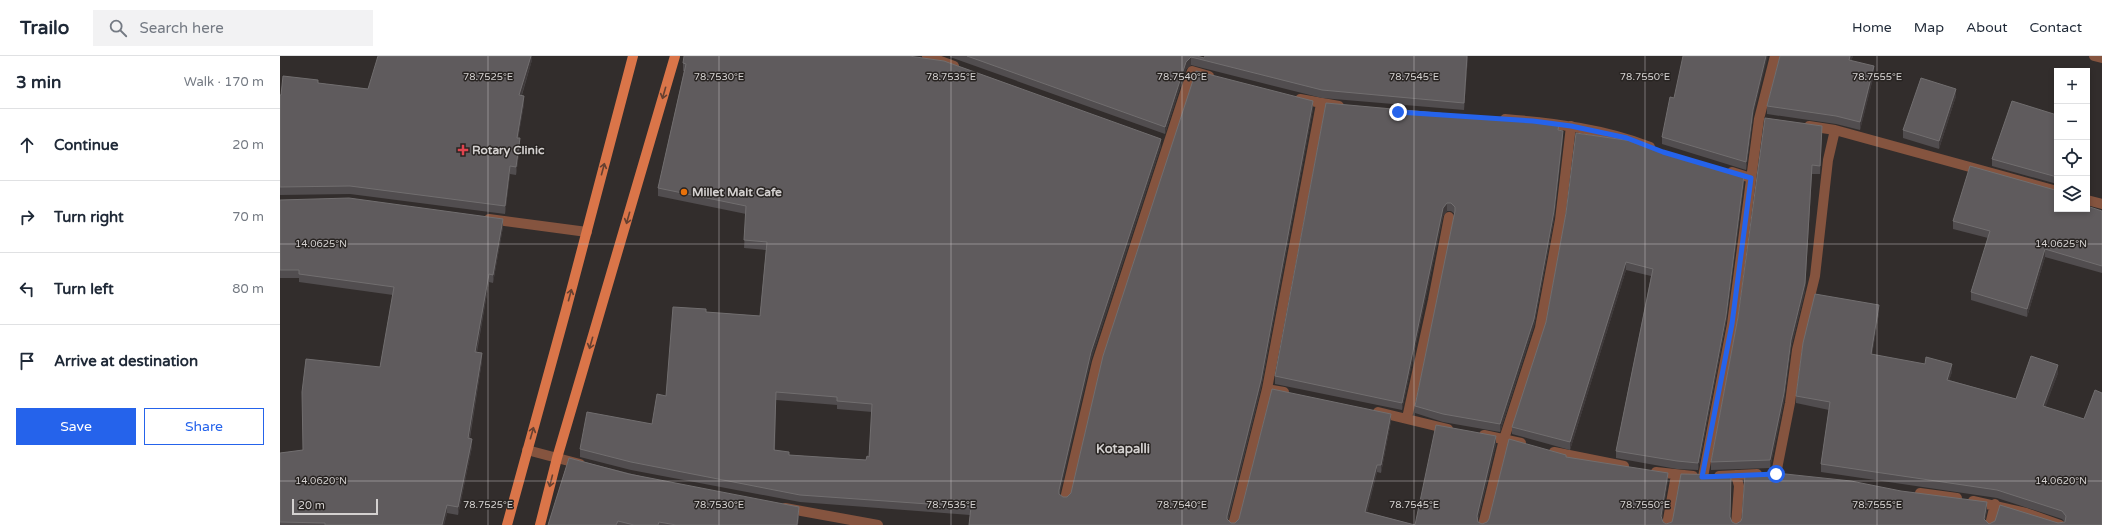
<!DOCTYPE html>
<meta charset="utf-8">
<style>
body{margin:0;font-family:"Varela Round",sans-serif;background:#f2f2f3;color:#1f2937}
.controls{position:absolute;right:12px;top:12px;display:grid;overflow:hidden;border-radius:0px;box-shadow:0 2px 6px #0003}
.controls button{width:36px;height:36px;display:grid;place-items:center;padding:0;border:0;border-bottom:1px solid #e0e1e3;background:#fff;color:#1f2937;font:20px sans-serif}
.scale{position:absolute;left:12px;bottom:10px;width:86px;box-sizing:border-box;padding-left:4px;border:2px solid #d4d1d0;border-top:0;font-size:11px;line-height:14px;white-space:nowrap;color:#d4d1d0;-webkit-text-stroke:3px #282422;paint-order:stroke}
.stop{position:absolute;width:12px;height:12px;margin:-9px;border:3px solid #2563eb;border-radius:50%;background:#fff}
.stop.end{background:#2563eb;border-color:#fff;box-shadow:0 1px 4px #0008}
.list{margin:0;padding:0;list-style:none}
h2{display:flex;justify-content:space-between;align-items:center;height:52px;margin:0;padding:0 16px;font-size:17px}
h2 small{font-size:13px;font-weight:400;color:#747a83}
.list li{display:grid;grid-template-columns:26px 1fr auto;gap:12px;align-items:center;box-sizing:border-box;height:72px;padding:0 16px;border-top:1px solid #e0e1e3}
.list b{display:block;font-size:15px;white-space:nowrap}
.list em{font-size:13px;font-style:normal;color:#747a83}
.actions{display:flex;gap:8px;padding:12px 16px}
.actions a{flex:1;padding:9px 0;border:1px solid #2563eb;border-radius:0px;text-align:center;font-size:14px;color:#2563eb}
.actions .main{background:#2563eb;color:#fff}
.icon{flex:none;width:22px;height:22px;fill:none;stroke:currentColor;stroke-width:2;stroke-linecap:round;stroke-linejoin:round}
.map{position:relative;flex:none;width:1822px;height:469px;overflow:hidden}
header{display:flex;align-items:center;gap:24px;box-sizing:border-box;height:56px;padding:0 20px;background:#fff;border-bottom:1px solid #e0e1e3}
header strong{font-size:19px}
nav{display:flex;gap:22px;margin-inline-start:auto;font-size:14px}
.search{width:280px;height:36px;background:#f2f2f3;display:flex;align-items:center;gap:10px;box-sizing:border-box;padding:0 14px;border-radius:0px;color:#747a83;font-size:15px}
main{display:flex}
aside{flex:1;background:#fff}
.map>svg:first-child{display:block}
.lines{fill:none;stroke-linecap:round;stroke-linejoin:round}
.minor{stroke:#85543f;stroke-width:10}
.major{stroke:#da7549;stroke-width:10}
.wall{fill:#514d4f;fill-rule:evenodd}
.shaded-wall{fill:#3f3a3b}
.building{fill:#5f5b5d;stroke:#716e6f;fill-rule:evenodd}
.oneway{stroke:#664030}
.route{stroke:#2563eb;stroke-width:5}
.ticks{fill:none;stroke:#d4d1d0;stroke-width:1;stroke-opacity:0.45}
.health-dot{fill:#e0444e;stroke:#282422;stroke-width:1.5}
.food-dot{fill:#e8710a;stroke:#282422;stroke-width:1.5}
.labels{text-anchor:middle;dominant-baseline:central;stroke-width:3;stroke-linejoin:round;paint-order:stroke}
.poi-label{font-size:12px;font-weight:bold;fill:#d4d1d0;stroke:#282422;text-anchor:start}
.neighbourhood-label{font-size:13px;font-weight:bold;fill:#d4d1d0;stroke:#282422}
.ticks-label{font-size:10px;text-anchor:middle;fill:#d4d1d0;stroke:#282422;stroke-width:3;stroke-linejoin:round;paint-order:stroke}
</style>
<header>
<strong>Trailo</strong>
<div class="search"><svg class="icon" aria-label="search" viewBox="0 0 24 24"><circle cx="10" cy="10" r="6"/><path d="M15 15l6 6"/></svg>Search here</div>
<nav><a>Home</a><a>Map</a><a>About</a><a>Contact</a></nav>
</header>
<main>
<aside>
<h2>3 min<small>Walk · 170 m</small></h2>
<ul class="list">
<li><svg class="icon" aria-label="ahead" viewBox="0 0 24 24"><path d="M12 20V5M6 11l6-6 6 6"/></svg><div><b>Continue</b></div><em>20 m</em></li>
<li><svg class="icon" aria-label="right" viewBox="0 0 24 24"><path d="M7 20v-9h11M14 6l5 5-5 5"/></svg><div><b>Turn right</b></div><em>70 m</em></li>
<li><svg class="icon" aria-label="left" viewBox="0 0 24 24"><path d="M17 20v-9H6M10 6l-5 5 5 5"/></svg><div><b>Turn left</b></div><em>80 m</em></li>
<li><svg class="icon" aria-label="arrive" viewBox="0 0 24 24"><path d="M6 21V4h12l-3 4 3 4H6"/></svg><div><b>Arrive at destination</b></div></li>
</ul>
<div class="actions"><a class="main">Save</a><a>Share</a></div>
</aside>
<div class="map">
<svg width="1822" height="469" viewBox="0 0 1822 469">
<rect width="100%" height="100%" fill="#322d2c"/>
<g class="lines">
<!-- minor -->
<path class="minor" d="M647 0 674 10
M1814 0 1822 2
M1020 43 1059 50
M1225 63C1274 67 1324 73 1370 91
M1529 70 1555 74 1777 135
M1452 116 1471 122
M1807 144 1822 148
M209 163 307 176
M987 333 1004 336
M1098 356 1168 373
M1127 362 1153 244 1169 161
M1204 379 1241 387
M247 394 300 408
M1274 396 1344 410
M1376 416 1413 420
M1496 418 1510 347 1517 294 1535 220 1548 104 1555 74
M1439 420 1477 418
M1423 421 1452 268 1479 63 1495 0
M1640 437 1677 442
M785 443 817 306 912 15 929 20
M1693 445 1746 457 1780 469
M505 452 598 469
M953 469 987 333 1041 48
M1203 469 1224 383 1260 272 1280 164 1291 70
M1387 469 1396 419
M1456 469 1459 430 1456 419
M1710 469 1715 448"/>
<!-- major -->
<path class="major" d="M227 469 286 254 353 0
M260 469 277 402 395 0"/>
</g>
<!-- wall -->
<path class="wall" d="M252 0V4L242 39 244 48 238 82 240 90 236 119 230 118 225 158 70 138 0 139V39L38 27 88 33Z
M670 0H917L924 2 1188 0 1184 54 1042 42 911 9 906 13 885 78 670 1Z
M1500 0H1573L1571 5 1594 18 1580 74 1556 68 1487 58V50Z
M403 7 881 90 811 304 779 438 783 441H787L791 437 1033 53 981 332 948 464 951 467H955L1111 365 1101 417 1097 416 1087 456 1135 469 1216 388 1198 463V466L1202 468 1207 466 1286 401 1388 424 1382 463 1383 466 1386 468 1392 466 1451 426 1450 462 1452 466 1456 468 1707 454 1705 464 1709 468 1778 467 1785 466 1782 463 1717 442 1541 416V408L1549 354 1516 347V340L1599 257 1592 298 1672 316 1669 324 1736 343 1778 317 1765 351 1822 469H689L690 459 520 446 351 414 300 401V393L372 368 386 340 426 256 480 260 486 194 464 192 466 158 378 140V132L404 15H403ZM496 344 557 349V353L592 356 589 401 586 404 509 399 495 394Z
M1676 40 1659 93 1623 82V74Z
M1394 42 1473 61 1466 114 1382 88V81Z
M1046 47 1279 74 1283 82 1274 163 1254 270 1220 376 1163 366 1135 357V350L1175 158 1171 155H1167L1163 160 1122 354 995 328V320Z
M1777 59V128L1712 110V103Z
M1542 79 1540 118H1532L1525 235 1511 292 1504 345 1490 412 1431 414V406Z
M1381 95 1464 127 1446 267 1418 414 1397 413 1336 402V395L1371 220 1346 214 1290 394 1232 378V371Z
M1775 134 1777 153 1822 155V217L1765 201 1747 261 1691 244V236L1708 182 1673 173V165Z
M0 144 223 171 213 227 209 226 197 296 202 305 190 382 192 391 178 459 167 457 164 469H0V397L23 394 100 311 113 239 19 226V222H0Z
M289 402 519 460 518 469H268Z"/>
<!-- shaded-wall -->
<path class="shaded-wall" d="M251 0H252V4L239 47V39Z
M1187 0H1188L1184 54V47Z
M1486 0H1488L1473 61 1466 114V106L1473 54Z
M1570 0H1573L1569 12V4Z
M911 1V9L906 13 885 78V71L906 6Z
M1594 10V18L1580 74V66Z
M1676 33V40L1659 93V85Z
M244 40V48L237 90V82Z
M1033 45V53L981 332 947 467V460Z
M1809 70V77L1807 85V77Z
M1283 75V82L1274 163 1254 270 1220 376V368Z
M240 82V90L236 119V111Z
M881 83V90L811 304 779 442V434L811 296Z
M1532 109 1525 235 1511 292 1504 345 1490 412V404Z
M230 110V118L225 158V150Z
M1464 119V127L1446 267 1418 414V407Z
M1167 147V155L1163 160 1122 354V347L1163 152Z
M223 163V171L213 227V219Z
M1765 193V201L1747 261V253Z
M1346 206V214L1290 394V386Z
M209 218V226L195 304V296Z
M1599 249V257L1591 305V298Z
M202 297V305L188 390V382Z
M1672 308V316L1667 331V324Z
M1778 309V317L1763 358V350Z
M1111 358V365L1101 417V409Z
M1216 380V388L1197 467V460Z
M192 383V391L178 459V451Z
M1097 409V416L1085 464V456Z
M1388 417V424L1381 468V460Z
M1707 446V454L1704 469V463Z
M167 449V457L164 469H162Z
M519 451 518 469H517Z"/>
<!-- building -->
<path class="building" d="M98 0H251L239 39 244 40 237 82H240L236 111 230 110 225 150 70 130 0 131V39H1L3 20 38 24V27L88 33Z
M404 0H629L664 5 881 83 811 296 779 434V438L783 441H787L791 437 823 300 916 15 1033 45 981 324 947 460V463L951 467H955L959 463 992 333 1111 358 1101 409H1097L1085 456 1135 469 1156 369 1216 380 1197 460 1198 466 1202 468 1207 466 1209 463 1229 383 1286 399V401L1388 417 1381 460 1383 466 1386 468 1392 466 1393 462 1401 418 1451 419 1450 461 1452 466 1456 468 1461 465 1462 462 1465 418 1496 417 1571 425 1621 435 1707 446 1704 463 1709 468 1715 465 1720 449 1778 467 1785 466 1786 460 1782 455 1717 434 1541 408 1550 346 1516 340 1523 287 1535 238 1599 249 1591 298 1645 308 1646 301 1672 308 1667 324 1736 343 1751 300 1778 309 1763 350 1804 363 1815 334 1822 337V469H689L691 451 520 439 351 406 300 393 307 356 372 368 377 338 386 340 393 251 426 253V256L480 260 487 186 464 184 466 150 378 132 406 8 403 7ZM496 336 557 341V345L592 348 589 401 587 400 586 404 509 399V396L494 394Z
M687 0H917L924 2 925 0H1187L1184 47 1042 34 911 1 906 6 885 71Z
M1403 0H1486L1473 54 1466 106 1382 81 1390 41 1394 42Z
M1500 0H1570L1569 4 1594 10 1580 66 1556 60 1487 50Z
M1641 22 1676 33 1659 85 1623 74Z
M1732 45 1777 59V121L1712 103Z
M1046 47 1279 68 1278 74 1283 75 1274 155 1254 263 1220 368 1163 358 1135 350 1175 155V151L1171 147H1167L1163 152 1122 347 995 320Z
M1485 62 1542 70 1540 110 1532 109 1525 227 1511 284 1504 337 1490 404 1431 406 1458 261Z
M1807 69 1809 70 1807 77Z
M1296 77 1359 86 1381 95 1464 119 1446 260 1418 407 1397 405 1336 395 1373 213 1346 206 1290 386 1232 371 1266 266 1286 157Z
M1690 110 1775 134H1777V153H1807V150L1822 155V210L1765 193 1747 253 1691 236 1710 175 1673 165Z
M69 142 223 163 213 219 209 218 195 296 202 297 188 382 192 383 178 451 167 449 162 469H45V467L0 466V397L23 394 22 336 26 303 100 311 114 231 19 218V214H0V144Z
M289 402 349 418 519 451 517 469H396L379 466 378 469H354L338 465 336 469H268Z"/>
<!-- one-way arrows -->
<defs><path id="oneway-shaft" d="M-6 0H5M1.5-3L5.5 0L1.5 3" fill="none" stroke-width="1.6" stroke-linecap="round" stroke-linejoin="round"/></defs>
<g class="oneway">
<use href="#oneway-shaft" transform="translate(384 37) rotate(106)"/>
<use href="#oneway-shaft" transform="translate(323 113) rotate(-75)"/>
<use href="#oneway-shaft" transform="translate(348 162) rotate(106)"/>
<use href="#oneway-shaft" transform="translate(290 239) rotate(-75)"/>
<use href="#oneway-shaft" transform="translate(311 287) rotate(106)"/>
<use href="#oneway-shaft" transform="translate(252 377) rotate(-74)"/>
<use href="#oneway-shaft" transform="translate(271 425) rotate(104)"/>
</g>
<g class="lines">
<!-- route -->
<path class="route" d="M1118 56 1253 65 1291 70 1347 82 1383 96 1471 122 1452 268 1422 421 1496 418"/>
</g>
<!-- ticks -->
<path class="ticks" d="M208 0V469M439 0V469M671 0V469M902 0V469M1134 0V469M1365 0V469M1597 0V469M0 188H1822M0 425H1822"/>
<!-- markers -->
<path class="health-dot" d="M181 88h4v4h4v4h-4v4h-4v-4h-4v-4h4z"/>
<circle class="food-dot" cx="404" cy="136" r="4"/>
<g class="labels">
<!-- poi labels -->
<g class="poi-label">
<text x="192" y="94">Rotary Clinic</text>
<text x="412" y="136">Millet Malt Cafe</text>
</g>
<!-- neighbourhood labels -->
<g class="neighbourhood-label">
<text x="843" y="393">Kotapalli</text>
</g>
</g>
<g class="ticks-label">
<text x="208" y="24">78.7525°E</text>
<text x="439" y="24">78.7530°E</text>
<text x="671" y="24">78.7535°E</text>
<text x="902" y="24">78.7540°E</text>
<text x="1134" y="24">78.7545°E</text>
<text x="1365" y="24">78.7550°E</text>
<text x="1597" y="24">78.7555°E</text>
<text x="41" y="191">14.0625°N</text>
<text x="1781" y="191">14.0625°N</text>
<text x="41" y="428">14.0620°N</text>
<text x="1781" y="428">14.0620°N</text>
<text x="208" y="452">78.7525°E</text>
<text x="439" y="452">78.7530°E</text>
<text x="671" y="452">78.7535°E</text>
<text x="902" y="452">78.7540°E</text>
<text x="1134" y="452">78.7545°E</text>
<text x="1365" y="452">78.7550°E</text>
<text x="1597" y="452">78.7555°E</text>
</g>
</svg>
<div class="controls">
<button>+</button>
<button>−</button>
<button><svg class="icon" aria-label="locate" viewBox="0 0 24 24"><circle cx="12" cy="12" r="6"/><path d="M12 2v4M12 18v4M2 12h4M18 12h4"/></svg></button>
<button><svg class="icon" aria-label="layers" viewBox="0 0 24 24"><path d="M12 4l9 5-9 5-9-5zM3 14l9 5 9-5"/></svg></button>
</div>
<div class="scale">20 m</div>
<div class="stop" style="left:1496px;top:418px"></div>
<div class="stop end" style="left:1118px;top:56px"></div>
</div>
</main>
